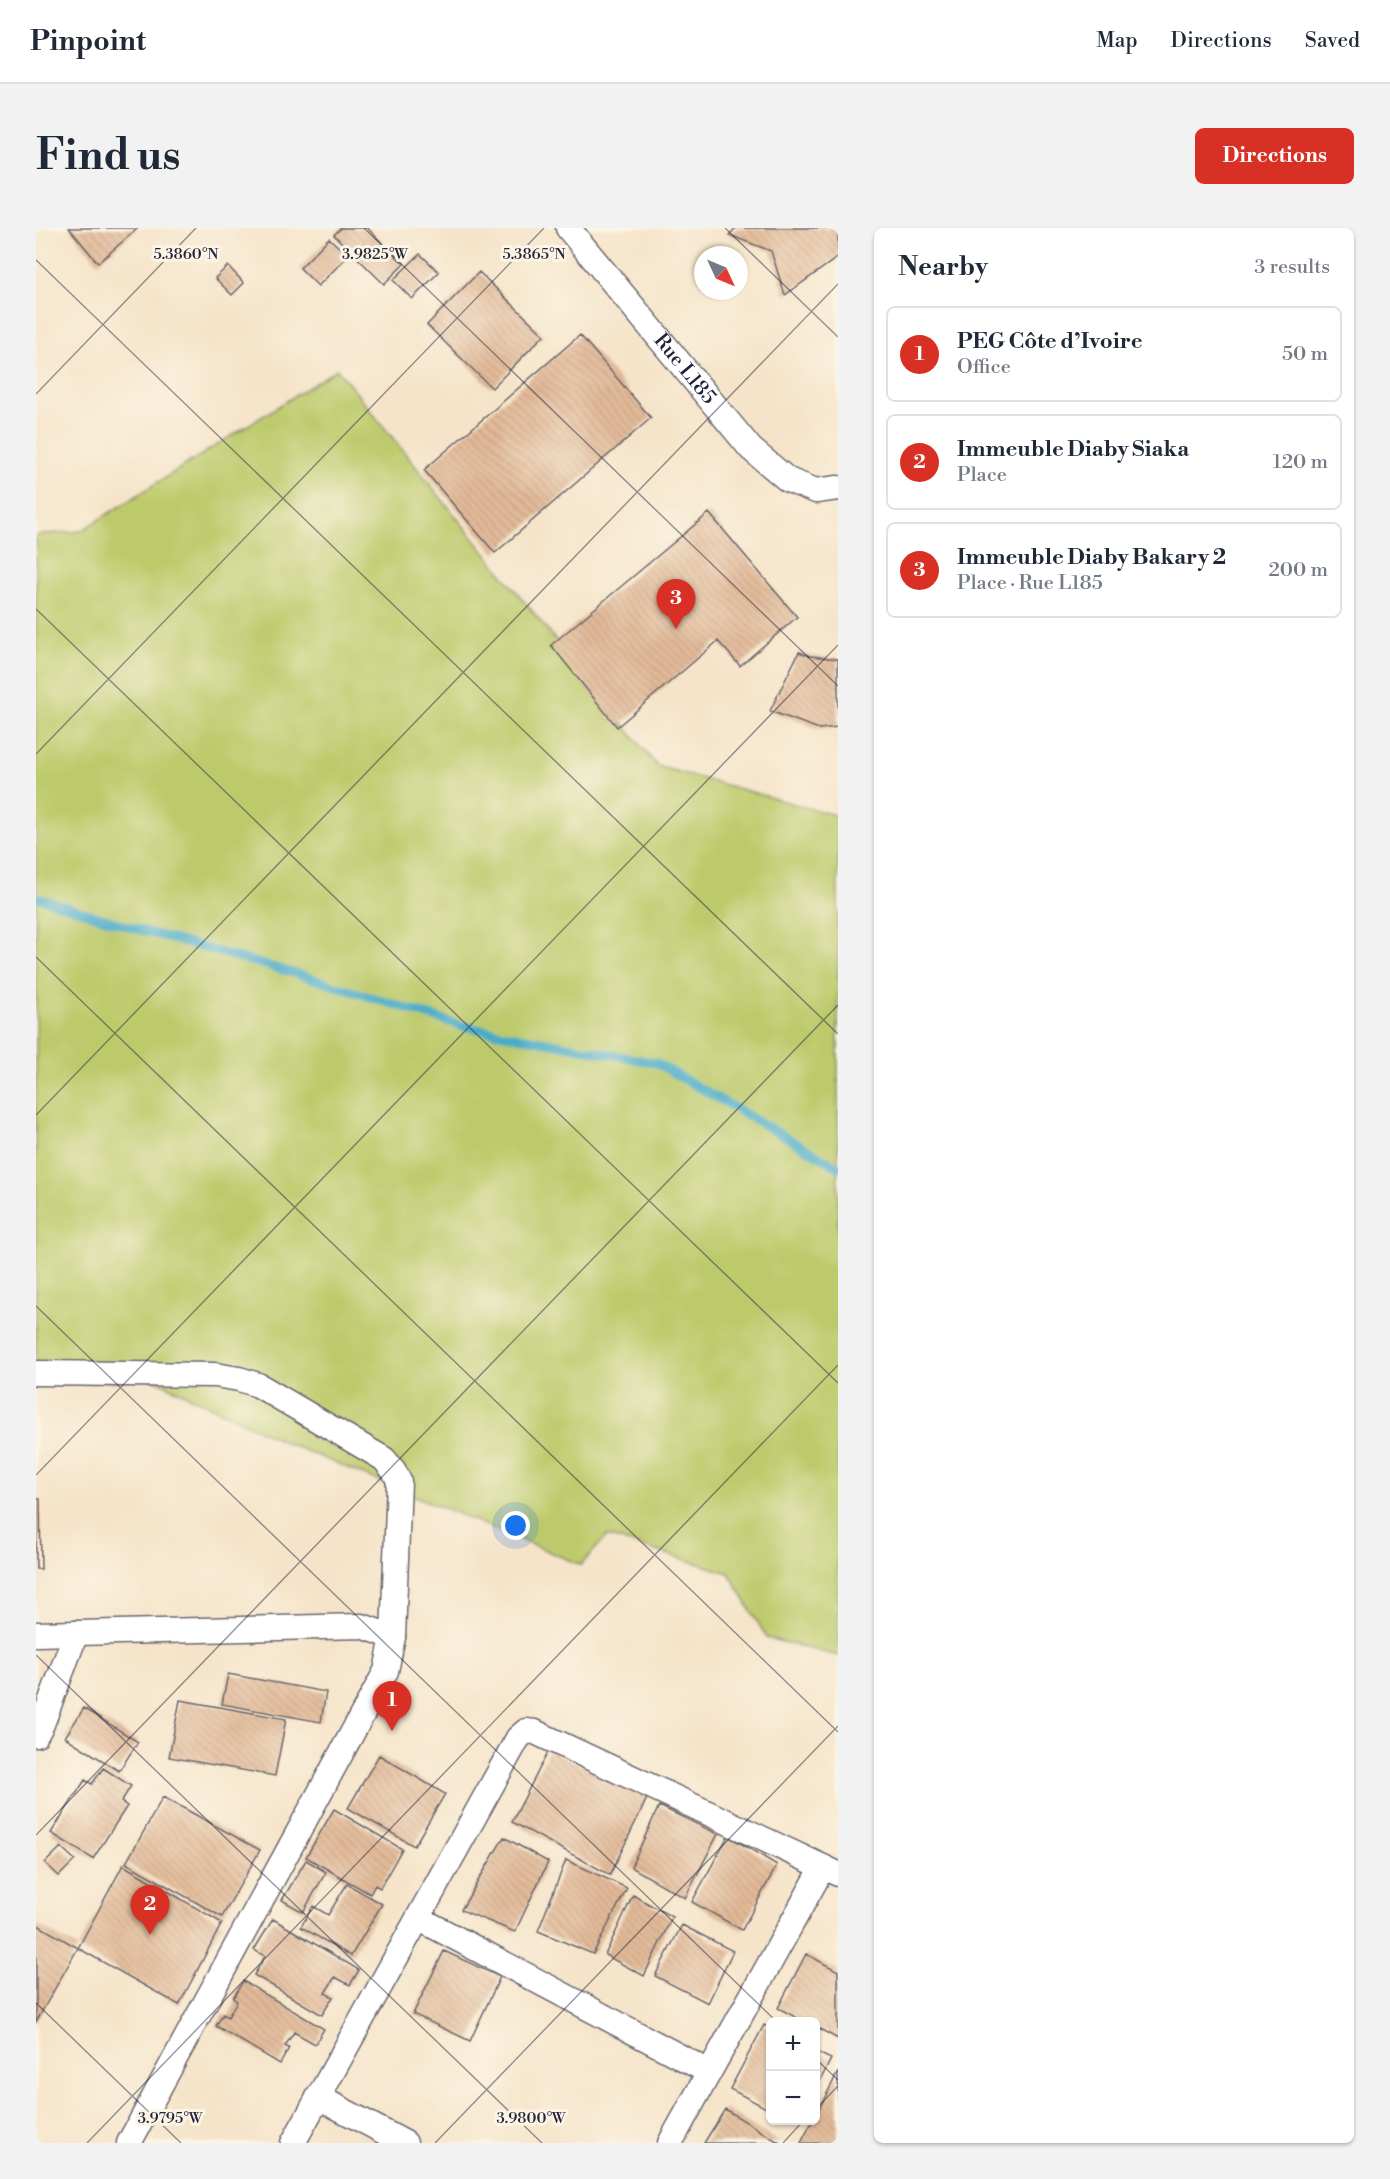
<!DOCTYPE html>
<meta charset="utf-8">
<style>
body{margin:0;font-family:"Libre Bodoni",serif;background:#f2f2f3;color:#1f2937}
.controls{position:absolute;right:18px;bottom:18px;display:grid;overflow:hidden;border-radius:9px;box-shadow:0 2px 4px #0004}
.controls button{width:54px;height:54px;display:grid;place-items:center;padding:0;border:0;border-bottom:2px solid #e0e1e3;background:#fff;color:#1f2937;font:30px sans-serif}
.compass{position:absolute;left:658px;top:18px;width:54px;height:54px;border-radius:50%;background:#fff;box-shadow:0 2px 4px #0004;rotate:134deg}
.you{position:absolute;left:480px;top:1298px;width:21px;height:21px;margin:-15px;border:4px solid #fff;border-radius:50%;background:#1a73e8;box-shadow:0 0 0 9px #1a73e833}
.badge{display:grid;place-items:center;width:39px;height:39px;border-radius:50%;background:#d93025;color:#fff;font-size:20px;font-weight:700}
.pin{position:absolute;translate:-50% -50px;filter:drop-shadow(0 2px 3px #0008)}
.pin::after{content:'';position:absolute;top:32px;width:21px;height:18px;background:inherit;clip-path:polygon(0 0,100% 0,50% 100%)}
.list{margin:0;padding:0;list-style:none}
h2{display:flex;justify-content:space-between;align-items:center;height:78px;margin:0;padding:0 24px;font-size:26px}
h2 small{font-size:20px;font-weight:400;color:#747a83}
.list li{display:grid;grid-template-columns:39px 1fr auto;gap:18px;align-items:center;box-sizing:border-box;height:96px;margin:0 12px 12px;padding:0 12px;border:2px solid #e0e1e3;border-radius:9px}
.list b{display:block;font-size:22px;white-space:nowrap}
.list p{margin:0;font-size:20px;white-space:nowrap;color:#747a83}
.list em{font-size:20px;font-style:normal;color:#747a83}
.map{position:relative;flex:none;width:802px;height:1915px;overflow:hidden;border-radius:9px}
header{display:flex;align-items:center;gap:36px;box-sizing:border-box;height:84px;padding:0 30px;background:#fff;border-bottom:2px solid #e0e1e3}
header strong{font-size:28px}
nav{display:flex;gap:33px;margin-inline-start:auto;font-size:21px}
.intro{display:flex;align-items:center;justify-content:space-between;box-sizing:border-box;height:144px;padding:0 36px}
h1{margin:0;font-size:42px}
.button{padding:15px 27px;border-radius:9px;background:#d93025;color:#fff;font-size:21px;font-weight:700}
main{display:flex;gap:36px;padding:0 36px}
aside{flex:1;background:#fff;border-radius:9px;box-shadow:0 2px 4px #0004}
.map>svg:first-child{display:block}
.green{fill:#bdca6c;stroke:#707654;stroke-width:1.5}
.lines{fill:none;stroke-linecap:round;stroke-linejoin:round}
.stream{stroke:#48acc7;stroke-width:9}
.building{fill:url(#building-back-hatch)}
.minor-casing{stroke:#6c666d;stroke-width:27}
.minor{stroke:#fff;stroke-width:24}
.ticks{fill:none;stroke:#22223b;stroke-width:1.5;stroke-opacity:0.45}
.labels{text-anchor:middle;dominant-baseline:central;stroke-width:6;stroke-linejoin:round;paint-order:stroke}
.street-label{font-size:20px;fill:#22223b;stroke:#fcf5e5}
.ticks-label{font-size:15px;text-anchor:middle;fill:#22223b;stroke:#fcf5e5;stroke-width:6;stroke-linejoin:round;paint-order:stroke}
</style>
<header>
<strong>Pinpoint</strong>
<nav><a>Map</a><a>Directions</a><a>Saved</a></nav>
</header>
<div class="intro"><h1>Find us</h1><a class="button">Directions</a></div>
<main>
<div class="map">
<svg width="802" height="1915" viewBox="0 0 802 1915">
<defs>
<pattern id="building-back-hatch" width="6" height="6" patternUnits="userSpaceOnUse" patternTransform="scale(1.5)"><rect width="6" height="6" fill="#e2ba98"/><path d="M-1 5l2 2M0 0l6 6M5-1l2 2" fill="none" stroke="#c2a084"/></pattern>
</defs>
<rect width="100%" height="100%" fill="#fcf5e5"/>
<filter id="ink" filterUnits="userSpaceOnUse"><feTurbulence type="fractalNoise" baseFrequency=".0167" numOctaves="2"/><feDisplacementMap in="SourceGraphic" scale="12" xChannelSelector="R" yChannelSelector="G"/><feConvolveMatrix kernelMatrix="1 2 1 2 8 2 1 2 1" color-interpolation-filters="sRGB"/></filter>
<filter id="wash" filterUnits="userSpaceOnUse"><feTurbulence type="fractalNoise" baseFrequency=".008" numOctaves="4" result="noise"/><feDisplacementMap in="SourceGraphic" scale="24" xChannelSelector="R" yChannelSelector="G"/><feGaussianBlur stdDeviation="1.35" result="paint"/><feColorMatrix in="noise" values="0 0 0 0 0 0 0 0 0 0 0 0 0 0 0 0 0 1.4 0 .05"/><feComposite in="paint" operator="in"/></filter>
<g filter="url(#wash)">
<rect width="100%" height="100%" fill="#f5e4c9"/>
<!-- green -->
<path class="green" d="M301 141 621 538 802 588V1428L731 1410 693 1345 571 1308 545 1337 246 1213 118 1151 0 1156V307L45 303Z"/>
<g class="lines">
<!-- stream -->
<path class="stream" d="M0 669 97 700 268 748 426 798 620 835 802 939"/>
</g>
<g id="blocks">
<!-- building -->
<path class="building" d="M33 0H102L62 35Z
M305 0H331L368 36 348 56 298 7Z
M700 0H802V29L749 67 735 23 693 7Z
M293 10 312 28 282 58 264 40Z
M384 26 403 44 376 71 357 52Z
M192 38 208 55 196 67 179 50Z
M443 44 508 107 456 160 391 97Z
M544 107 615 190 459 325 388 242Z
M673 285 761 389 704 438 682 413 581 499 515 417Z
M763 424 774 428 802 431V499L783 501 734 483Z
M0 1271H4L5 1341H0Z
M192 1446 290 1464 285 1494 186 1476Z
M144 1472 250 1491 239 1548 133 1529Z
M48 1480 102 1514 83 1543 29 1509Z
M513 1522 612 1568 574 1647 476 1594Z
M343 1527 409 1566 378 1618 312 1580Z
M67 1540 95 1558 85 1574 91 1578 57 1631 15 1605 49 1552 56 1556Z
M127 1569 224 1622 186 1689 90 1635Z
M623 1578 682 1606 649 1670 595 1639Z
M298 1581 366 1621 344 1660 339 1657 334 1666 270 1629Z
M692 1608 741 1637 706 1702 656 1674Z
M468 1609 512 1634 479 1704 425 1682Z
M25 1619 39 1632 23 1648 9 1635Z
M270 1632 290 1644 267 1684 246 1672Z
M530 1632 591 1660 557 1726 502 1703Z
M87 1637 186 1695 143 1777 42 1720 0 1794V1696L42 1720Z
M311 1656 346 1676 315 1728 265 1699 277 1678 292 1687Z
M597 1667 636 1689 608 1748 569 1727Z
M237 1691 323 1742 314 1757 299 1749 289 1765 297 1769 286 1787 218 1747 229 1728 218 1722Z
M646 1697 697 1723 672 1775 619 1748Z
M408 1723 464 1749 434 1813 377 1786Z
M770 1726 802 1743V1811L780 1799V1794H769L742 1780Z
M207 1753 288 1801 279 1816 258 1804 249 1818 253 1820 244 1836 180 1798 187 1786 192 1789 201 1773 197 1770Z
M728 1797 734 1800V1882L694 1861Z
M780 1824 795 1831 780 1861Z
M802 1844V1915H765L777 1892H780V1887Z
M689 1881 744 1915H668Z"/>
</g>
</g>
<g filter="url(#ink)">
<use href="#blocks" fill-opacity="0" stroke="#6c666d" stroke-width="1.5"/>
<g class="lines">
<!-- minor casing -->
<g class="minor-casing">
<g id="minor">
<path id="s1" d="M532 0 715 221 752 252 780 263 802 260"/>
<path d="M0 1145 179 1147 203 1151 222 1157 348 1231 358 1243 363 1253 357 1409 350 1443 93 1915"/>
<path d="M0 1406 326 1398 357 1409"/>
<path d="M0 1507 6 1496 40 1405"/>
<path d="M382 1690 673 1844"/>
<path d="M282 1869 369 1915"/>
<path d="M257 1915 482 1510 490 1503 499 1504 802 1646"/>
<path d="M634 1915 787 1639"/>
</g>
</g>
<!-- minor -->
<use href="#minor" class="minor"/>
</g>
</g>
<!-- ticks -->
<path class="ticks" d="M328 0 802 458M689 0 802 109M0 32 802 806M0 166 160 0M0 381 802 1155M0 526 508 0M0 729 802 1504M0 887 802 56M0 1078 741 1794M0 1247 802 417M0 1427 506 1915M0 1607 802 777M0 1775 145 1915M780 1831 802 1852M780 1881 802 1858M51 1915 802 1137M399 1915 802 1498M747 1915 768 1892"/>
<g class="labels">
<!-- street labels -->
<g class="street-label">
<text stroke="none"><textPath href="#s1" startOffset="183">Rue L185</textPath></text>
</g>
</g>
<g class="ticks-label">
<text x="339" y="31">3.9825°W</text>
<text x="150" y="31">5.3860°N</text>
<text x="498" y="31">5.3865°N</text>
<text x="134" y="1895">3.9795°W</text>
<text x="495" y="1895">3.9800°W</text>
</g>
</svg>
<div class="controls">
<button>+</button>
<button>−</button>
</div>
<svg class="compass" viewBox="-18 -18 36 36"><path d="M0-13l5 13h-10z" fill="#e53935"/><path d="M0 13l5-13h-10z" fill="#747a83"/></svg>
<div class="you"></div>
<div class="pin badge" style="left:356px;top:1503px">1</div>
<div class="pin badge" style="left:114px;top:1707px">2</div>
<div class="pin badge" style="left:640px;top:401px">3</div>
</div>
<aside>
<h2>Nearby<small>3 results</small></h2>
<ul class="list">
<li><span class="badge">1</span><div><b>PEG Côte d’Ivoire</b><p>Office</p></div><em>50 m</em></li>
<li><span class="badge">2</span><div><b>Immeuble Diaby Siaka</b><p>Place</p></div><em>120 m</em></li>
<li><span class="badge">3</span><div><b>Immeuble Diaby Bakary 2</b><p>Place · Rue L185</p></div><em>200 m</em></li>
</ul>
</aside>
</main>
